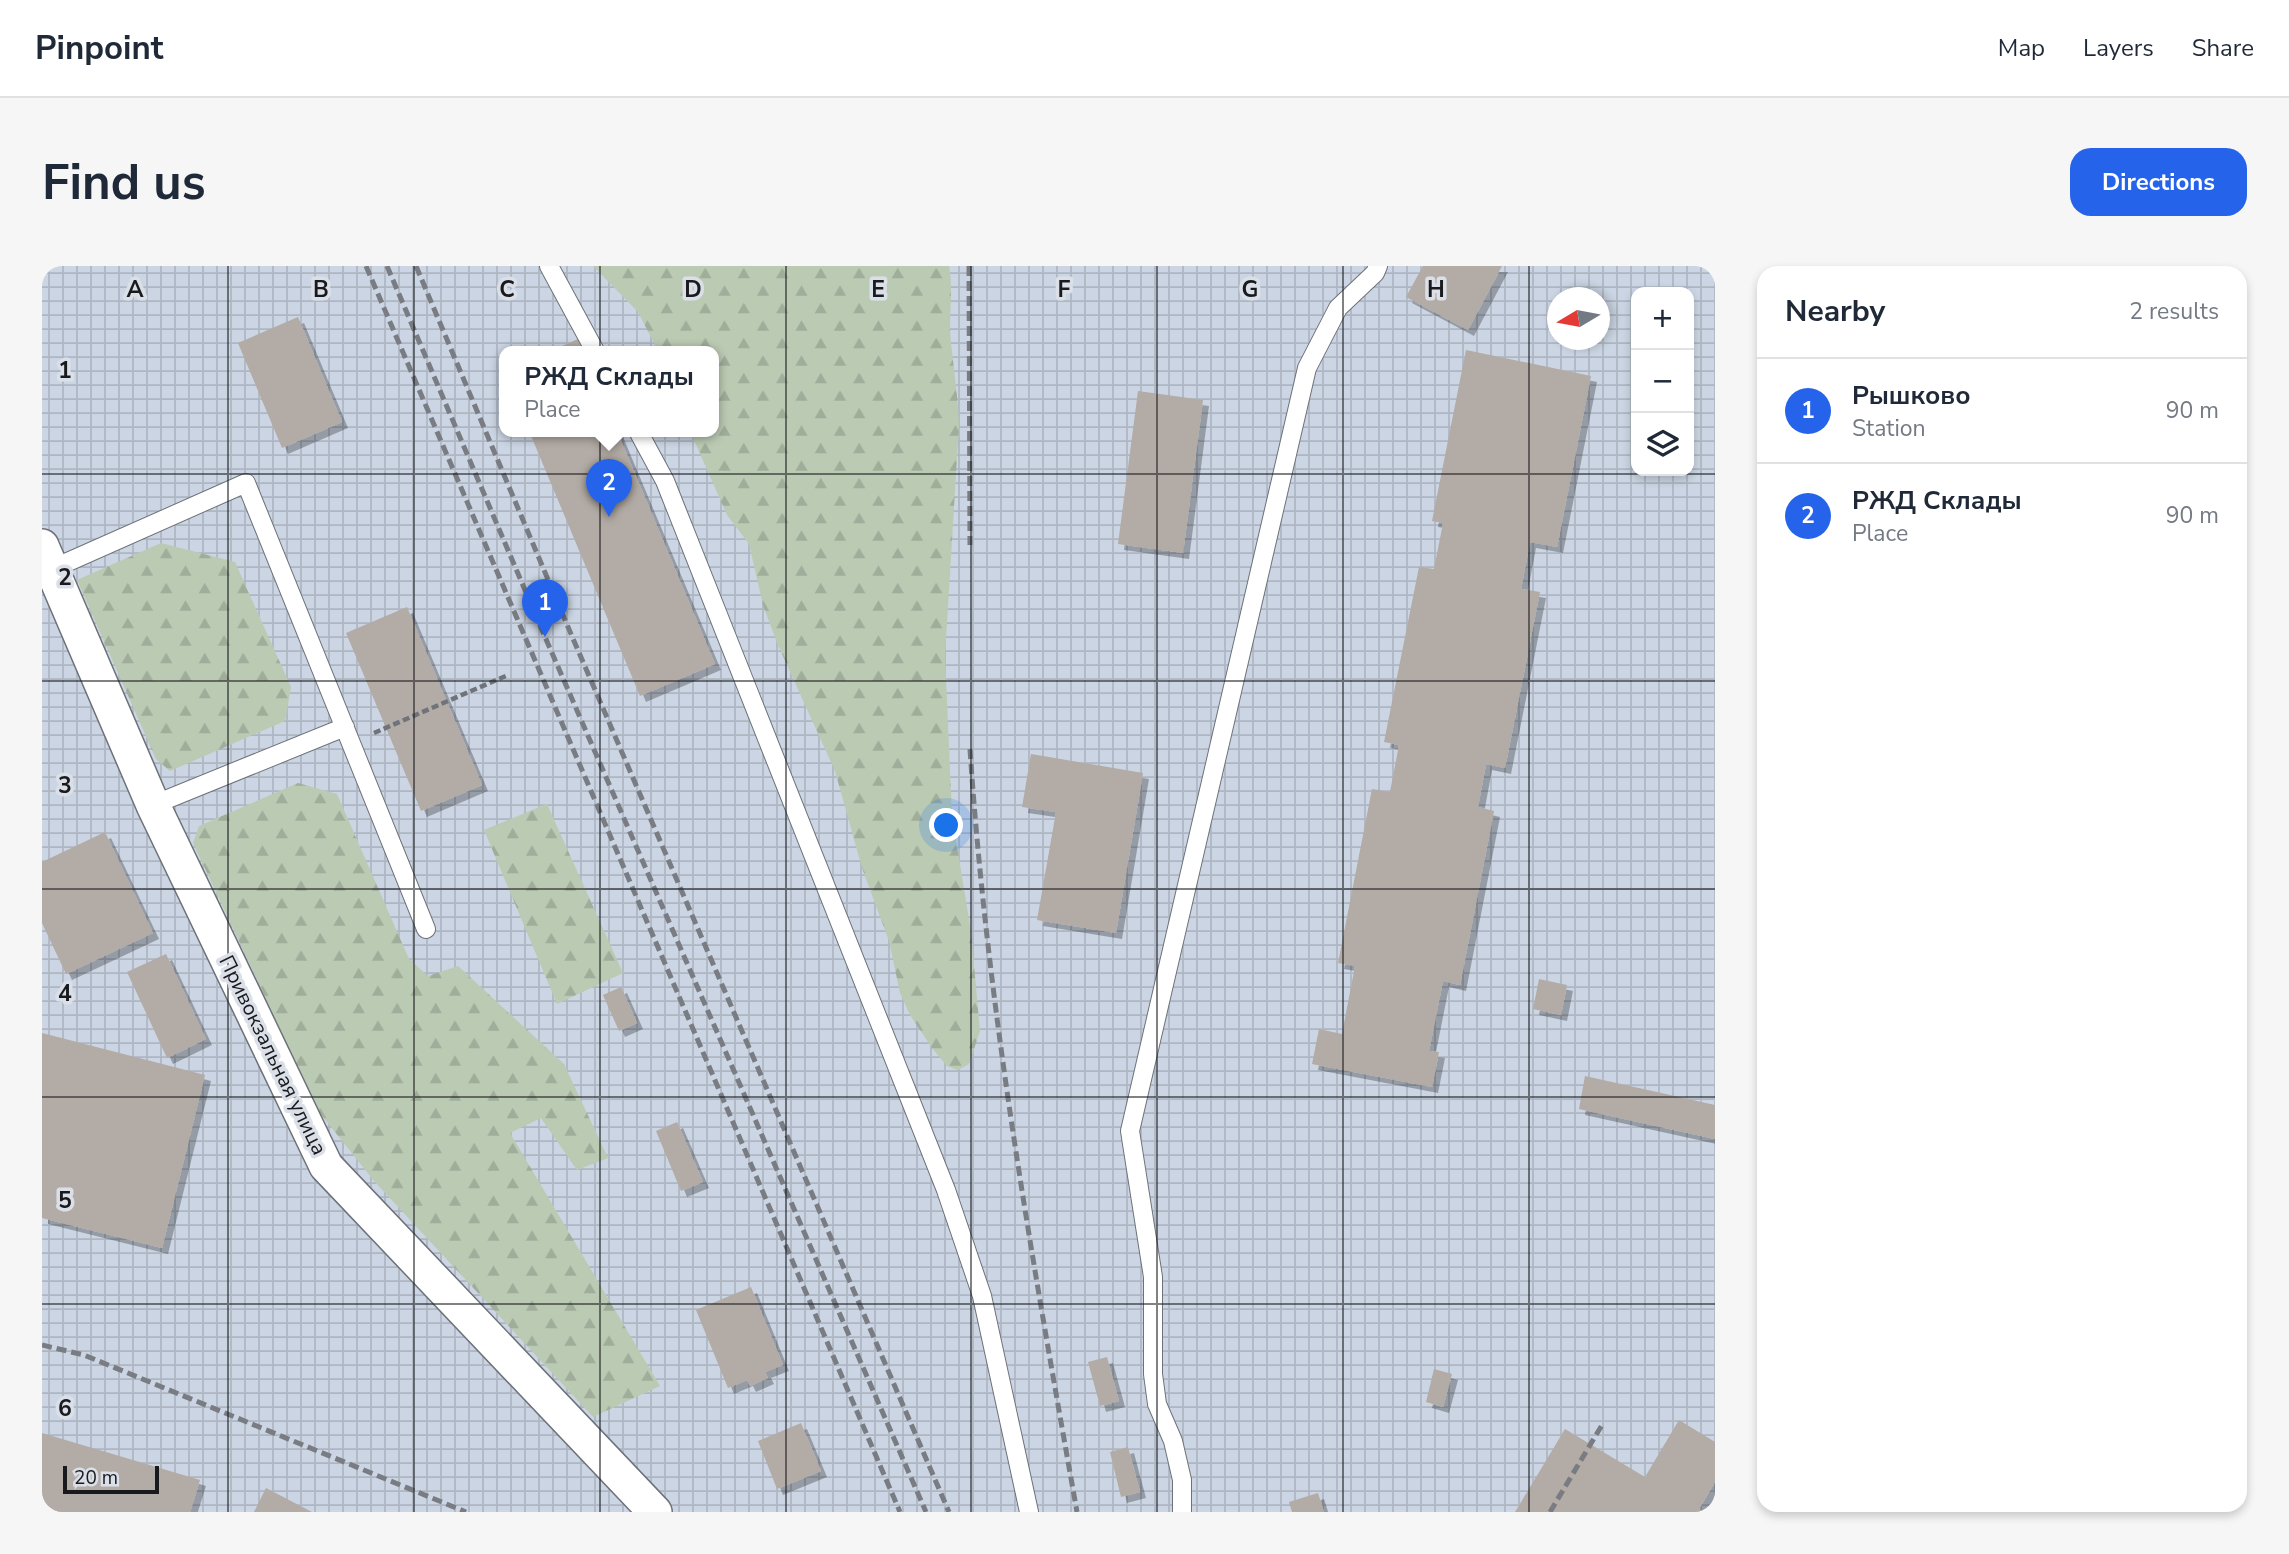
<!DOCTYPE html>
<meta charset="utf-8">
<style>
body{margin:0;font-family:"Nunito Sans",sans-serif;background:#f6f6f7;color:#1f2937}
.controls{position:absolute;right:21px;top:21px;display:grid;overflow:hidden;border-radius:14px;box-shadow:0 4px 10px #0003}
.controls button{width:63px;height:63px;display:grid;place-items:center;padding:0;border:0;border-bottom:2px solid #e0e1e3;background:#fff;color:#1f2937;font:35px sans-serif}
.compass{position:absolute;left:1505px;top:21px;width:63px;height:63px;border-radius:50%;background:#fff;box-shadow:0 4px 10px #0003;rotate:260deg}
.scale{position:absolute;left:21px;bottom:18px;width:96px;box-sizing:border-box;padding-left:7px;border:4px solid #181a1d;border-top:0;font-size:19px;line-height:24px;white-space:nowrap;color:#181a1d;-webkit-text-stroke:5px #dbe0e8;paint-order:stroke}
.you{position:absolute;left:905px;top:560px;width:24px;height:24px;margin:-18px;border:5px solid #fff;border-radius:50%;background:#1a73e8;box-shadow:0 0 0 10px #1a73e833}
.badge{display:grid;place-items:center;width:46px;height:46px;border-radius:50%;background:#2563eb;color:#fff;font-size:23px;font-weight:700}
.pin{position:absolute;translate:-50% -58px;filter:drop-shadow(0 2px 4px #0008)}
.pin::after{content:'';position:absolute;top:37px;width:24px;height:21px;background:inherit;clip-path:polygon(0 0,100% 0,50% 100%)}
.popup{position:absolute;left:457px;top:80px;width:220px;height:91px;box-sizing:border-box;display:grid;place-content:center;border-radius:14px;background:#fff;filter:drop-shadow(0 2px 5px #0005);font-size:23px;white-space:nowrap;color:#747a83}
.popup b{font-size:26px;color:#1f2937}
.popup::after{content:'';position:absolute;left:50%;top:100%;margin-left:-14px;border:14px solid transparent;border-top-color:#fff}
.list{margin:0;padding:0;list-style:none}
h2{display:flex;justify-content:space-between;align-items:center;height:91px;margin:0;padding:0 28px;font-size:30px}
h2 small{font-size:23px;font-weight:400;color:#747a83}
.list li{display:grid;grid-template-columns:46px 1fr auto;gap:21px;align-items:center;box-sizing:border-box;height:105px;padding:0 28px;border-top:2px solid #e0e1e3}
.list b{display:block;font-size:26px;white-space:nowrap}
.list p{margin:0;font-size:23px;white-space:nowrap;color:#747a83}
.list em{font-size:23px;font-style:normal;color:#747a83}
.icon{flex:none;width:38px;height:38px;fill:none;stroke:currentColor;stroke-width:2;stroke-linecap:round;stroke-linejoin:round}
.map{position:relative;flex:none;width:1673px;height:1246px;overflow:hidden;border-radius:21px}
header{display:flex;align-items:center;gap:42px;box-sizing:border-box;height:98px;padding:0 35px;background:#fff;border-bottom:2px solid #e0e1e3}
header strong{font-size:33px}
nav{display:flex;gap:38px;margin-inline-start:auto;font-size:24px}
.intro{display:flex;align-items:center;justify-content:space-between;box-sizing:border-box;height:168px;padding:0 42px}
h1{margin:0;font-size:49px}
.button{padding:18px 32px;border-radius:21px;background:#2563eb;color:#fff;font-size:24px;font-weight:700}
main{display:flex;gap:42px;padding:0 42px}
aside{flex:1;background:#fff;border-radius:21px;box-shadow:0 4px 10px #0003}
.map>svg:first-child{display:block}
.industrial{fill:url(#industrial-grid);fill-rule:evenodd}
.forest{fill:url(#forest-firs)}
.building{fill:#b3aba5;filter:url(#shadow)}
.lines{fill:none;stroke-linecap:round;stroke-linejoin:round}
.lane-casing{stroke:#6d7279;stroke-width:20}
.street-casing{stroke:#6d7279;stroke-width:36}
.path{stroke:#707379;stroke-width:4.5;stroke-dasharray:7 3.5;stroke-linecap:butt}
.lane{stroke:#fff;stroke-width:18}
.street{stroke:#fff;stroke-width:33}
.rail{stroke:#797c82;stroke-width:5;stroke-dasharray:10 5;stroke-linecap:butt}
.grid{fill:none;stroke:#181a1d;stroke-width:2;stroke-opacity:0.55}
.labels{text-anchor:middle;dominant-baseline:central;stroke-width:7;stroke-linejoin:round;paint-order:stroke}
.street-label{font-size:21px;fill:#181a1d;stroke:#dbe0e8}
.grid-label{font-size:23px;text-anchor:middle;font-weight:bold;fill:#181a1d;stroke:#dbe0e8;stroke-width:7;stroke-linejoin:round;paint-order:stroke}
</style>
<header>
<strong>Pinpoint</strong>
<nav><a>Map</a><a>Layers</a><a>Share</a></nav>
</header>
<div class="intro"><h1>Find us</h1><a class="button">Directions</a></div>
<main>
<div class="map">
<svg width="1673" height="1246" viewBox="0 0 1673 1246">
<defs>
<pattern id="industrial-grid" width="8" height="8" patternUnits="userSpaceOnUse" patternTransform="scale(1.75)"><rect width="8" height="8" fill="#cbd5e3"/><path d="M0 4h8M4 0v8" fill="none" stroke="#aeb6c2"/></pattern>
<pattern id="forest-firs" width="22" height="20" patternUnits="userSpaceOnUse" patternTransform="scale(1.75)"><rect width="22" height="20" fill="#bbcab3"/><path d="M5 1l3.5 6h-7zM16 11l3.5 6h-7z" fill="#a0ad9a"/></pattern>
<filter id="shadow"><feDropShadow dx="6" dy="6" stdDeviation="0" flood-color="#0004"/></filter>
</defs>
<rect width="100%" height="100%" fill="#dbe0e8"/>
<!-- industrial -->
<path class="industrial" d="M0 0H1673V1246H0ZM1594 26H1647V205H1594ZM1516 32H1558V74H1516ZM462 85H672V165H462Z"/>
<!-- forest -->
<path class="forest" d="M551 0H907C912 26 906 51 909 77 912 104 916 131 917 159L903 390 910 549 929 666 938 765 927 798 916 804 905 800 890 782 868 749 858 727 847 675 820 602 793 505 735 377 721 339 707 278 685 249 648 165H672V85H616L596 46Z
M119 277 193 296 249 421 243 455 128 505 114 493 35 314Z
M256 517 295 528 367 693 386 710 416 700 522 798 566 892 535 904 499 852 468 867 618 1120 551 1151 332 915 277 846 151 577 157 560Z
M505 538 581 707 515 738 442 564Z"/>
<!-- building -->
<path class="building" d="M1381 0H1460L1426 64 1364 31Z
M256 51 300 156 240 182 196 77Z
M536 73 541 85H509Z
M1424 84 1549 110 1515 281 1488 276 1479 323 1498 326 1463 502 1444 498 1436 541 1452 545 1418 719 1401 715 1387 785 1397 786 1390 821 1270 798 1277 763 1300 768 1313 700 1296 697 1330 523 1348 526 1357 479 1342 476 1377 301 1392 303 1401 257 1390 255Z
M1096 125 1161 134 1141 287 1076 278Z
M487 165H575L673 398 598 430Z
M365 341 440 519 379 545 304 367Z
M989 488 1101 507 1074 667 995 654 1014 546 980 541Z
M63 566 111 667 24 708 0 657V596Z
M124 688 164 773 125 792 85 706Z
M1497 713 1525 719 1519 749 1491 743Z
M579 721 595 757 577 765 561 729Z
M0 767 163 809 120 982 0 952Z
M1543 810 1673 839V873L1537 843Z
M635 856 661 916 639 925 614 865Z
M709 1021 741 1099 723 1106 726 1112 708 1120 705 1114 686 1122 654 1044Z
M1065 1091 1077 1135 1058 1140 1046 1096Z
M1392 1103 1410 1108 1401 1141 1384 1136Z
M1637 1154 1673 1176V1216L1657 1243 1661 1246H1473L1523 1163 1603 1211Z
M759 1157 779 1205 735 1223 716 1175Z
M0 1167 158 1214 148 1246H0Z
M1086 1181 1098 1226 1079 1231 1068 1186Z
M224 1222 270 1246H212Z
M1276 1227 1282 1246H1250L1247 1236Z"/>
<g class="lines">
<!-- lane casing -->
<g class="lane-casing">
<path id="lane" d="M507 0 553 85
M596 165 623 215 904 924 940 1030 987 1246
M10 303 204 217 384 663
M111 539 303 461
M1140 1246V1214L1131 1175 1115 1138 1111 1108V1011L1088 865 1265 102 1296 42 1333 7 1336 0"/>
</g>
<!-- street casing -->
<g class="street-casing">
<path id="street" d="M0 280 111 539 284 900 613 1246"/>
</g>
<!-- path -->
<path class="path" d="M332 467 466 409"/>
<!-- lane -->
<use href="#lane" class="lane"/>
<!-- street -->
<use href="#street" class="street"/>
<!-- rail -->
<path class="rail" d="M324 0 858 1246
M345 0 503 371 884 1246
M374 0 526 361 907 1246
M927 0 928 279
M928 483C945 740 990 993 1035 1246
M0 1079 42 1089 424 1246
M1508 1246 1560 1159"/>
</g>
<!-- grid -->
<path class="grid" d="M186 0V1246M372 0V1246M558 0V1246M744 0V1246M929 0V1246M1115 0V1246M1301 0V1246M1487 0V1246M0 208H1673M0 415H1673M0 623H1673M0 831H1673M0 1038H1673"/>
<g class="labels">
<!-- street labels -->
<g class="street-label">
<text transform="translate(231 789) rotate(64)">Привокзальная улица</text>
</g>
</g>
<g class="grid-label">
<text x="93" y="31">A</text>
<text x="279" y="31">B</text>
<text x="465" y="31">C</text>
<text x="651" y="31">D</text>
<text x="836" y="31">E</text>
<text x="1022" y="31">F</text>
<text x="1208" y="31">G</text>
<text x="1394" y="31">H</text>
<text x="23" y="112">1</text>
<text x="23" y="319">2</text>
<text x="23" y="527">3</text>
<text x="23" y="735">4</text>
<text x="23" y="942">5</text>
<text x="23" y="1150">6</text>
</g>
</svg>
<div class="controls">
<button>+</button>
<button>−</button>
<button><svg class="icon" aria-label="layers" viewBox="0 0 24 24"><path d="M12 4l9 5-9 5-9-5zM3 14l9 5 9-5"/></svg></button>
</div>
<svg class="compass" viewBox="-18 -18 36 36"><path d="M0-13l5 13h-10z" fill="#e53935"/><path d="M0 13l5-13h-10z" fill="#747a83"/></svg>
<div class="scale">20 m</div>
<div class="you"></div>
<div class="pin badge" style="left:503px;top:371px">1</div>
<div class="pin badge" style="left:567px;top:251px">2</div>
<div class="popup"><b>РЖД Склады</b>Place</div>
</div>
<aside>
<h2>Nearby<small>2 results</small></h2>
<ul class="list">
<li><span class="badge">1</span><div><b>Рышково</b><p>Station</p></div><em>90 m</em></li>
<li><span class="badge">2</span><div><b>РЖД Склады</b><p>Place</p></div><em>90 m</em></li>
</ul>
</aside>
</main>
